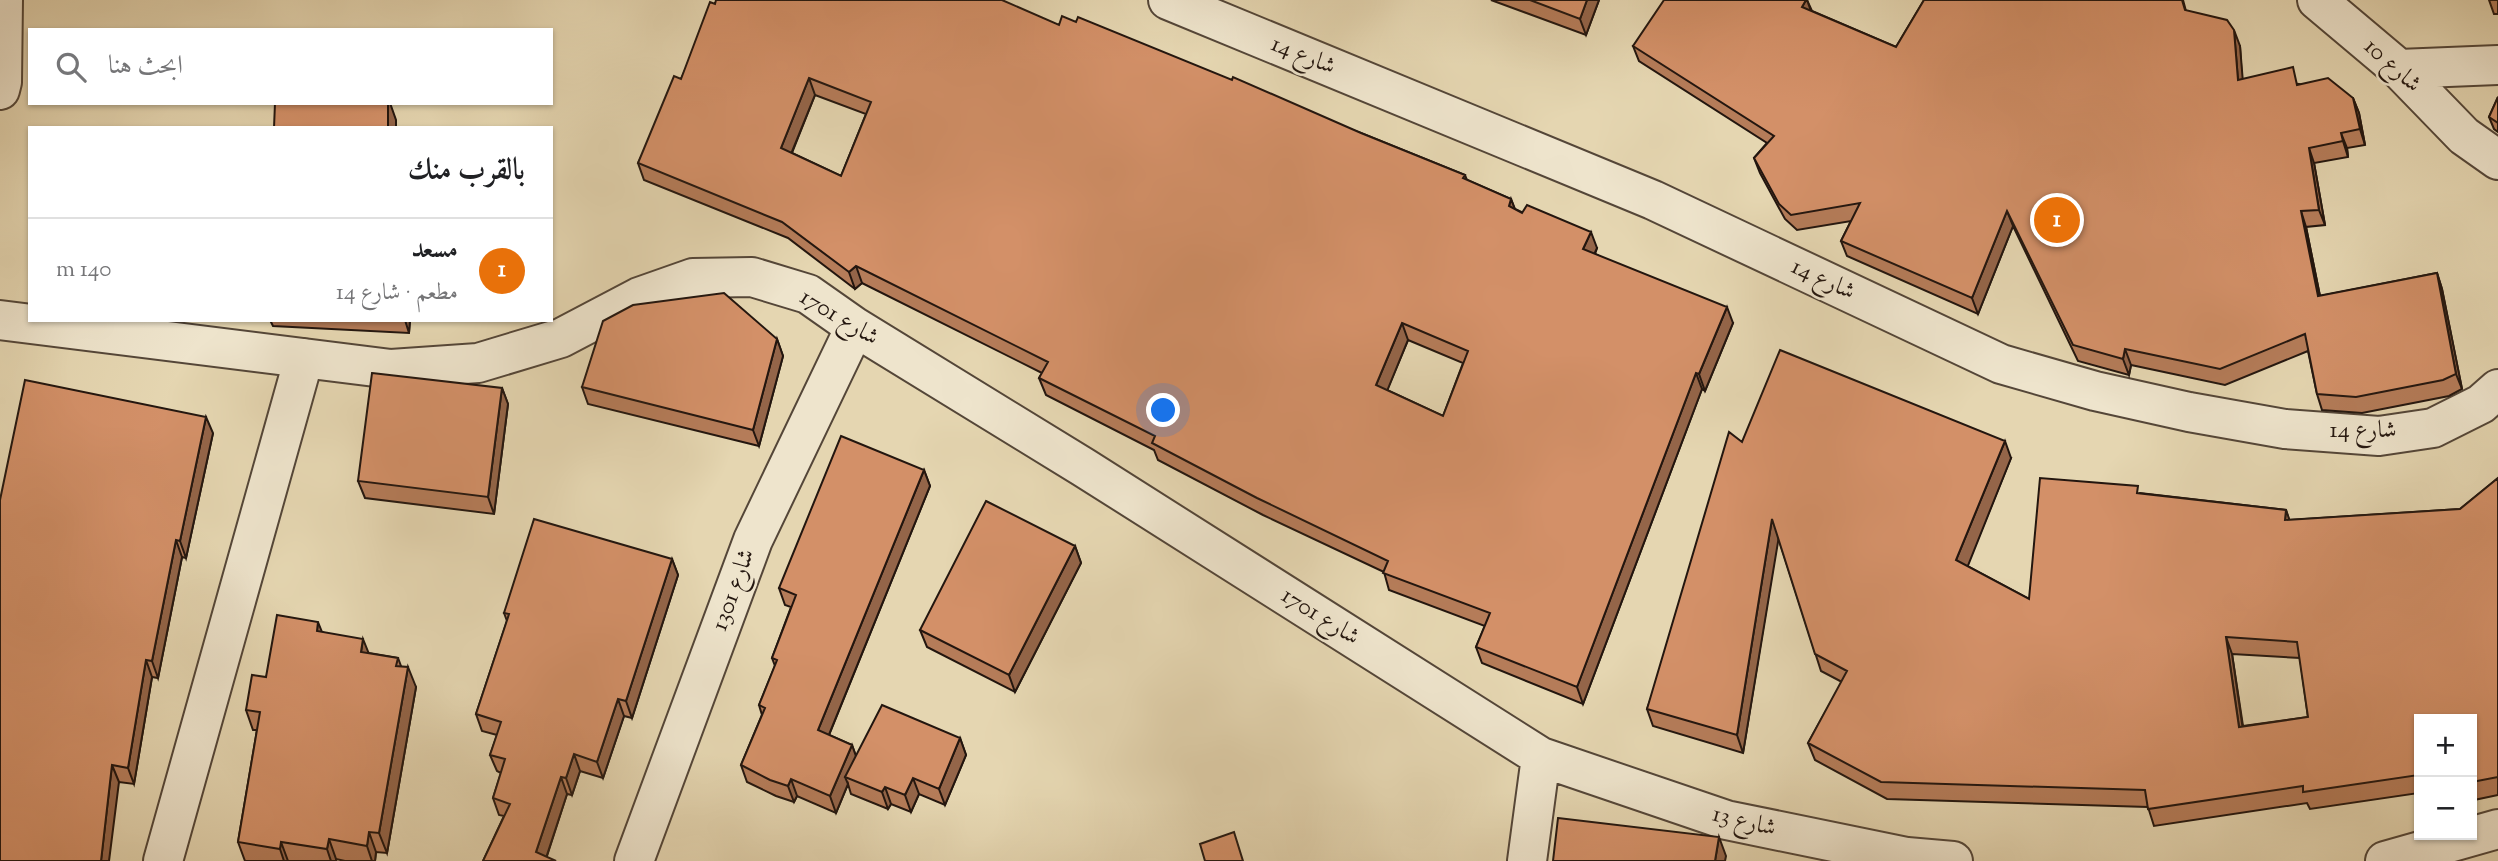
<!DOCTYPE html>
<html lang="ar">
<meta charset="utf-8">
<style>
body{margin:0;font-family:"Sorts Mill Goudy",Amiri,serif;background:#f6f6f6;color:#202124;direction:rtl}
.controls{position:absolute;right:21px;bottom:21px;display:grid;overflow:hidden;border-radius:0px;box-shadow:0 2px 5px #0004}
.controls button{width:63px;height:63px;display:grid;place-items:center;padding:0;border:0;border-bottom:2px solid #e0e0e0;background:#fff;color:#202124;font:35px sans-serif}
.you{position:absolute;left:1164px;top:411px;width:24px;height:24px;margin:-18px;border:5px solid #fff;border-radius:50%;background:#1a73e8;box-shadow:0 0 0 10px #1a73e833}
.badge{display:grid;place-items:center;width:46px;height:46px;border-radius:50%;background:#8f2418;color:#fff;font-size:23px;font-weight:700}
.pin{position:absolute;translate:-50% -50%;border:4px solid #fff;box-shadow:0 2px 7px #0006}
.list{margin:0;padding:0;list-style:none}
h2{display:flex;justify-content:space-between;align-items:center;height:91px;margin:0;padding:0 28px;font-size:30px}
h2 small{font-size:23px;font-weight:400;color:#757577}
.list li{display:grid;grid-template-columns:46px 1fr auto;gap:21px;align-items:center;box-sizing:border-box;height:105px;padding:0 28px;border-top:2px solid #e0e0e0}
.list b{display:block;font-size:26px;white-space:nowrap}
.list p{margin:0;font-size:23px;white-space:nowrap;color:#757577}
.list em{font-size:23px;font-style:normal;color:#757577}
.icon{flex:none;width:38px;height:38px;fill:none;stroke:currentColor;stroke-width:2;stroke-linecap:round;stroke-linejoin:round}
.map{position:relative;flex:none;width:2498px;height:861px;overflow:hidden;direction:ltr}
.search{position:absolute;background:#fff;box-shadow:0 2px 5px #0004;left:28px;top:28px;width:525px;height:77px;display:flex;align-items:center;gap:18px;box-sizing:border-box;padding:0 24px;border-radius:0px;color:#757577;font-size:26px}
.panel{position:absolute;background:#fff;box-shadow:0 2px 5px #0004;left:28px;top:126px;width:525px;height:196px;border-radius:0px;direction:rtl}
.map>svg:first-child{display:block}
.lines{fill:none;stroke-linecap:round;stroke-linejoin:round}
.minor-casing{stroke:#544638;stroke-width:42}
.minor{stroke:#eee4cc;stroke-width:38}
.wall{fill:#b57c59;stroke:#23160f;stroke-width:2;fill-rule:evenodd}
.shaded-wall{fill:#946549;stroke:#23160f;stroke-width:2}
.building{fill:#d39068;stroke:#23160f;stroke-width:2;fill-rule:evenodd}
.labels{text-anchor:middle;dominant-baseline:central;stroke-width:5;stroke-linejoin:round;paint-order:stroke}
.street-label{font-size:24px;fill:#23160f;stroke:#eee4cc}
</style>
<div class="map">
<svg width="2498" height="861" viewBox="0 0 2498 861">
<rect width="100%" height="100%" fill="#e5d6b1"/>
<filter id="stains"><feTurbulence type="fractalNoise" baseFrequency=".00286" numOctaves="4"/><feColorMatrix values="0 0 0 0 .2 0 0 0 0 .09 0 0 0 0 .02 0 0 0 .5 -.17"/></filter>
<radialGradient id="worn" r=".72"><stop offset=".6" stop-color="#630" stop-opacity="0"/><stop offset="1" stop-color="#630" stop-opacity=".3"/></radialGradient>
<g class="lines">
<!-- minor casing -->
<g class="minor-casing">
<path id="minor" d="M1168 0 1653 200 2001 364 2095 391 2189 412 2285 429 2379 436 2433 428 2481 404 2498 389
M2317 0 2399 69 2464 136 2498 160
M2399 69 2498 65
M0 90 2 82 3 0
M0 320 391 369 478 363 561 338 639 297 693 278 752 277 808 294 855 327 1083 467 1541 757 1726 820 1907 857 1953 861
M163 861 304 358
M634 861 753 540 855 327
M1527 861 1541 757
M2385 861 2498 829"/>
</g>
<!-- minor -->
<use href="#minor" class="minor"/>
</g>
<!-- wall -->
<path class="wall" d="M1491 0H1599L1586 35Z
M1807 0 1812 11 1896 47 1924 0H2183L2186 11 2240 46 2242 79 2299 84 2353 98 2359 113 2365 145 2347 148 2348 157 2314 163 2325 225 2306 227 2320 296 2437 273 2442 289 2462 389 2449 396 2362 413 2322 410 2317 394 2308 351 2225 385 2131 365 2129 375 2078 361 2013 226 1978 314 1847 256 1841 241 1851 221 1797 230 1785 219 1760 173 1754 158 1767 143 1639 61 1633 46Z
M2489 0H2498V14H2494Z
M715 4 1059 25 1361 133 1465 175 1467 180 1511 199 1515 209 1597 248 1595 254 1733 323 1705 391 1702 389 1583 704 1482 663 1476 647 1485 626 1389 590 1384 572 1263 515 1158 460 1154 450 1046 395 1039 378 1042 373 862 283 855 289 788 238 644 180 638 163 681 79ZM815 95 866 114 841 176 792 153ZM1408 340 1463 363 1443 416 1387 390Z
M2498 97V132L2494 129 2489 117Z
M270 320H410L409 333 273 326Z
M777 339 783 356 759 446 588 404 582 387Z
M502 388 508 404 494 514 365 498 358 481Z
M213 433 186 558 182 557 158 678 152 677 134 784 119 782 0 861Z
M1742 442 2011 458 1967 566 2029 599 2140 493 2286 510 2289 520 2460 509 2498 478V795L2474 800 2472 794V719H2419V793L2310 809 2307 803 2154 826 2148 807 1887 799 1815 760 1808 743 1842 682 1821 671 1778 537 1743 753 1653 726 1647 709ZM2232 654 2300 658 2308 717 2243 726Z
M924 470 930 486 829 735 852 745 856 756 960 738 966 755 945 805 919 794 911 812 891 804 888 809 851 794 848 784 836 813 797 796 794 802 776 796 747 782 741 765 762 715 759 705 775 666 772 658 791 607 785 605 779 588Z
M1075 546 1081 563 1015 692 927 647 920 630Z
M672 559 678 575 632 718 624 716 603 778 580 771 572 795 567 794 547 856 483 861 504 816 499 815 493 798 501 773 497 771 490 755 497 735 482 731 476 714 507 621 504 613Z
M322 632 369 653 398 658 401 666 416 687 387 853 376 852 375 861H345L336 859V861H245L238 842 257 730H253L246 710Z"/>
<!-- shaded-wall -->
<path class="shaded-wall" d="M1587 0H1599L1586 35 1580 19Z
M1806 0H1807L1812 14 1802 7Z
M2234 30 2240 46 2244 95 2238 80Z
M809 78 815 95 787 164 781 148Z
M2353 98 2359 113 2365 145 2360 129Z
M388 103H390L396 120V128H388Z
M2341 133 2347 148 2348 157 2343 141Z
M2309 148 2314 163 2325 225 2319 210Z
M1511 199 1517 215 1509 206Z
M2007 211 2013 226 1978 314 1972 298Z
M2301 211 2306 227 2323 311 2318 296Z
M1591 232 1597 248 1589 266 1583 249Z
M856 266 862 283 855 289 849 272Z
M2437 273 2442 289 2462 389 2456 374Z
M1727 307 1733 323 1705 391 1699 374Z
M405 320H410L409 333Z
M1402 323 1408 340 1383 401 1376 385Z
M777 339 783 356 759 446 753 430Z
M2125 349 2131 365 2129 375 2123 359Z
M1696 373 1702 389 1583 704 1577 687Z
M502 388 508 404 494 514 488 497Z
M206 417 213 433 186 558 180 541Z
M2005 441 2011 458 1963 578 1956 560Z
M924 470 930 486 824 747 818 730Z
M2286 510 2292 527 2285 520Z
M1772 519 1779 536 1743 753 1737 735Z
M176 540 182 557 158 678 152 661Z
M1075 546 1081 563 1015 692 1009 675Z
M672 559 678 575 632 718 626 701Z
M318 622 326 642 317 631Z
M2226 637 2232 654 2245 744 2239 727Z
M363 639 371 659 361 652Z
M146 660 152 677 134 784 128 768Z
M408 667 416 687 387 853 379 833Z
M618 699 624 716 603 778 597 762Z
M960 738 966 755 945 805 939 789Z
M852 745 858 762 845 777 848 784 836 813 830 796Z
M574 754 580 771 572 795 566 778Z
M112 765 119 782 109 861H101Z
M561 777 567 794 545 861 536 852Z
M913 778 919 794 911 812 905 795Z
M791 779 797 796 794 802 788 786Z
M885 787 891 804 888 809 882 792Z
M369 832 376 852 375 861H372L367 846Z
M1719 837 1726 856 1725 861H1715Z
M329 839 336 859V861H331L327 849Z
M281 842 288 861H284L280 849Z"/>
<!-- building -->
<path class="building" d="M716 0H1002L1059 25 1062 16 1076 22 1078 17 1232 80 1233 77 1361 133 1465 175 1463 178 1511 199 1509 206 1522 213 1527 205 1591 232 1583 249 1727 307 1699 374 1696 373 1577 687 1476 647 1490 613 1383 573 1388 561 1257 498 1152 443 1155 436 1039 378 1048 362 856 266 849 272 782 222 638 163 674 76 681 79 710 2 715 4ZM809 78 871 102 841 176 781 148ZM1402 323 1468 351 1443 416 1376 385Z
M1530 0H1587L1580 19Z
M1664 0H1806L1802 7 1896 47 1924 0H2182L2185 10 2227 20 2234 30 2238 80 2293 67 2297 85 2328 78 2353 98 2360 129 2341 133 2343 141 2309 148 2319 210 2301 211 2318 296 2437 273 2456 374 2443 380 2356 397 2317 394 2305 334 2220 369 2125 349 2123 359 2073 345 2007 211 1972 298 1841 241 1860 203 1791 215 1779 204 1754 158 1774 136 1633 46Z
M2498 97V123L2489 117Z
M275 103H388V128H274Z
M724 293 777 339 753 430 582 387 603 321 633 305Z
M1780 350 2005 441 1956 560 2029 599 2040 478 2138 486 2137 493 2286 510 2285 520 2460 509 2498 478V777L2472 782V719H2419V775L2303 792V786L2148 809 2145 790 1881 782 1808 743 1847 671 1815 654 1772 519 1737 735 1647 709 1729 432 1742 442ZM2226 637 2297 642 2308 717 2239 727Z
M372 373 502 388 488 497 358 481Z
M25 380 206 417 180 541 176 540 152 661 146 660 128 768 112 765 101 861H0V500Z
M841 436 924 470 818 730 852 745 830 796 791 779 788 786 770 780 741 765 765 708 759 705 777 660 772 658 796 595 779 588Z
M986 501 1075 546 1009 675 920 630Z
M534 519 672 559 626 701 618 699 597 762 574 754 566 778 561 777 536 852 556 861H483L510 804 493 798 505 759 490 755 501 722 476 714 509 614 504 613Z
M277 615 318 622 317 631 363 639 361 652 398 658 396 666 408 667 379 833 369 832 367 846 329 839 327 849 281 842 280 849 238 842 260 712 246 710 252 675 266 677Z
M882 705 960 738 939 789 913 778 905 795 885 787 882 792 845 777Z
M1558 818 1719 837 1715 861H1553Z
M1234 832 1243 861H1205L1200 844Z"/>
<g class="labels">
<!-- street labels -->
<g class="street-label">
<text transform="translate(1303 56) rotate(22)">شارع 14</text>
<text transform="translate(2392 66) rotate(42)">شارع 10</text>
<text transform="translate(1823 280) rotate(25)">شارع 14</text>
<text transform="translate(839 318) rotate(31)">شارع 1701</text>
<text x="2363" y="431">شارع 14</text>
<text transform="translate(734 590) rotate(-70)">شارع 1301</text>
<text transform="translate(1320 617) rotate(32)">شارع 1701</text>
<text transform="translate(1744 822) rotate(14)">شارع 13</text>
</g>
</g>
<rect width="100%" height="100%" filter="url(#stains)"/>
<rect width="100%" height="100%" fill="url(#worn)"/>
</svg>
<div class="controls">
<button>+</button>
<button>−</button>
</div>
<div class="you"></div>
<div class="pin badge" style="left:2057px;top:220px;background:#e8710a">1</div>
<div class="search"><svg class="icon" aria-label="search" viewBox="0 0 24 24"><circle cx="10" cy="10" r="6"/><path d="M15 15l6 6"/></svg>ابحث هنا</div>
<section class="panel">
<h2>بالقرب منك<small></small></h2>
<ul class="list">
<li><span class="badge" style="background:#e8710a">1</span><div><b>مسعد</b><p>مطعم · شارع 14</p></div><em>140 m</em></li>
</ul>
</section>
</div>
